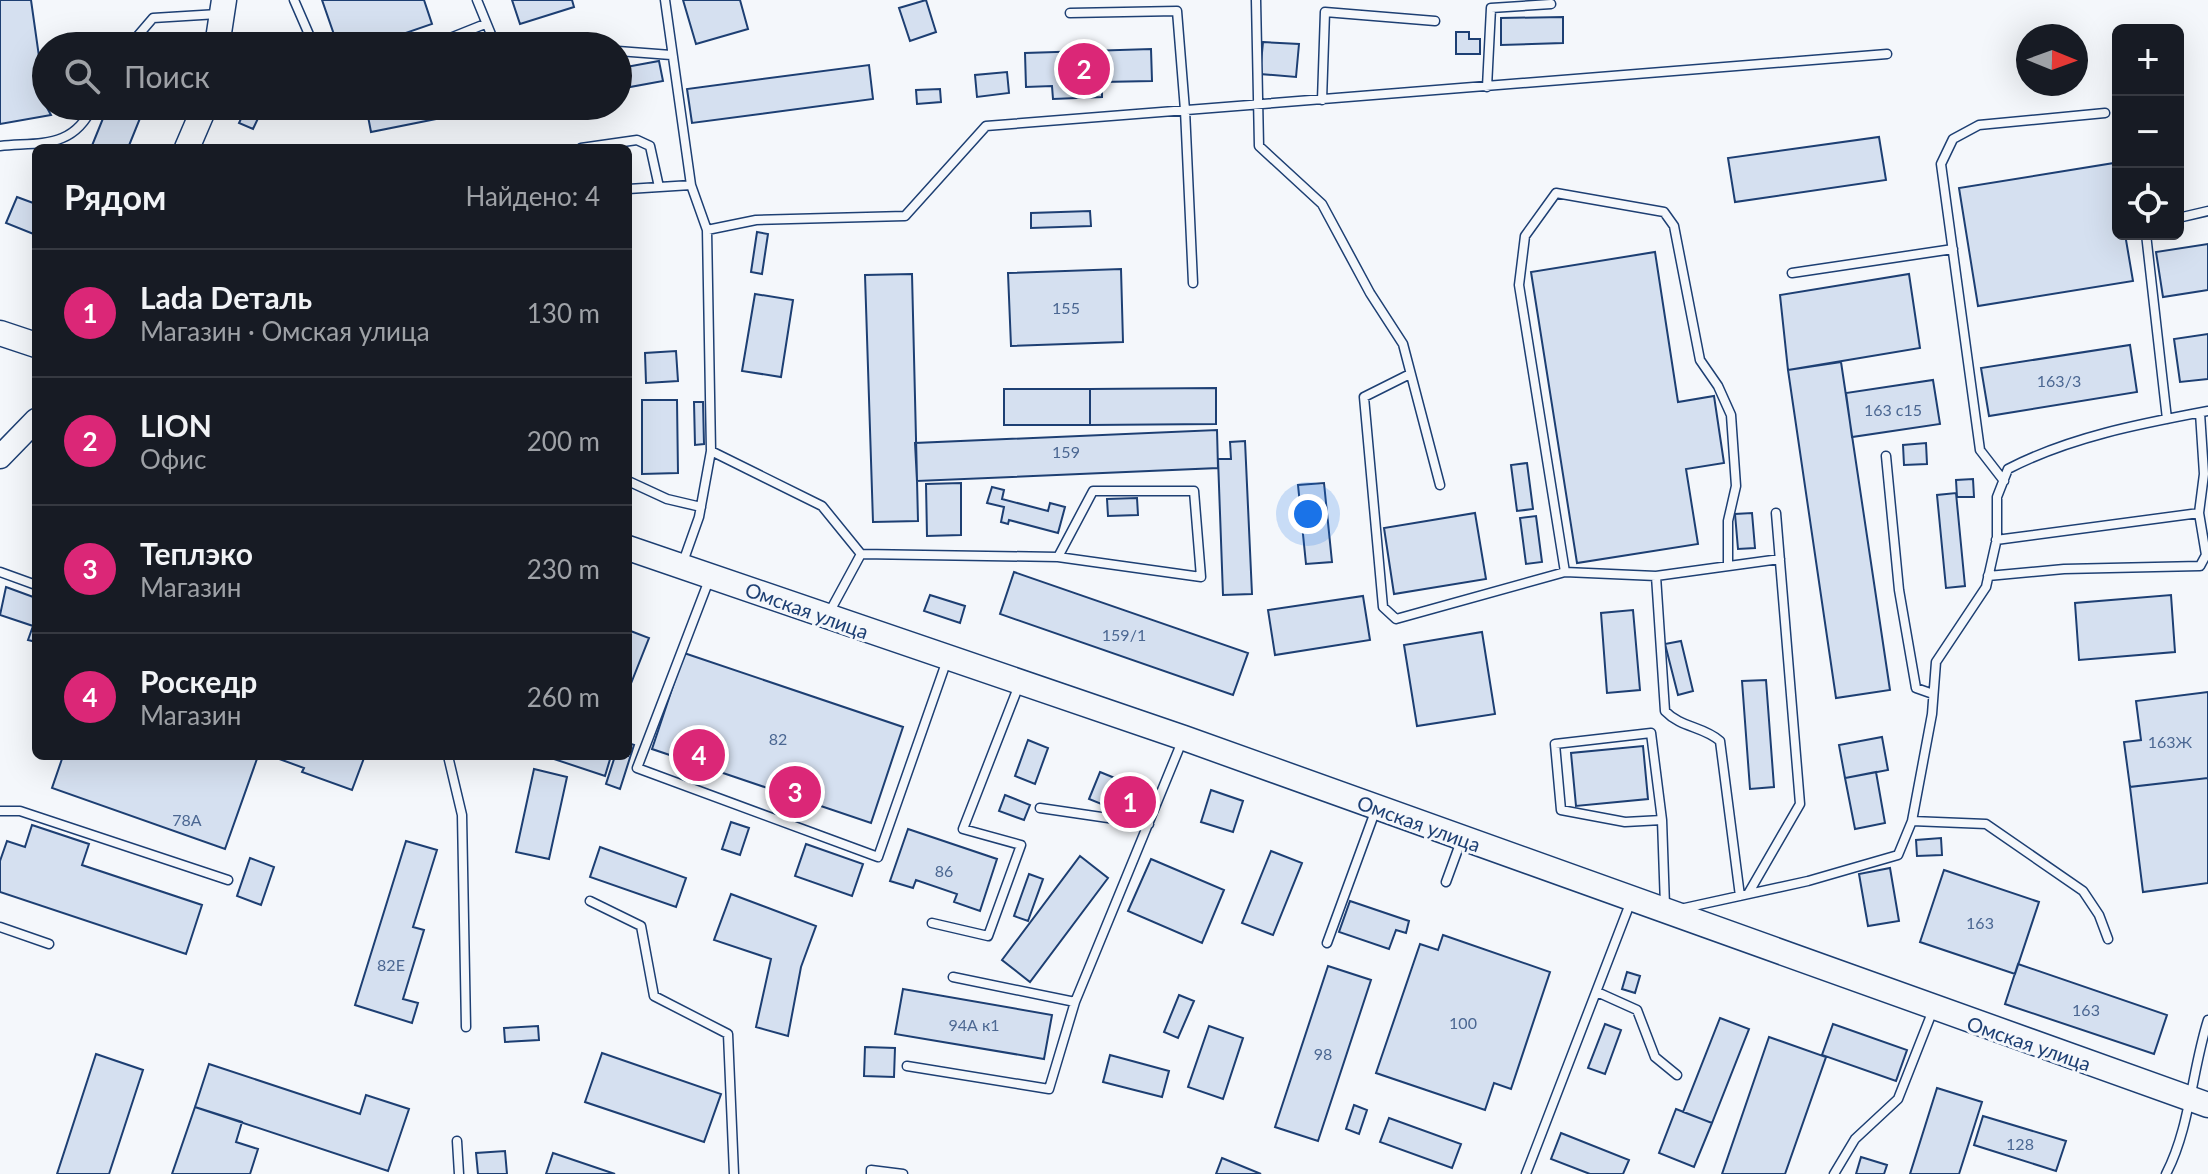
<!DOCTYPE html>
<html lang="ru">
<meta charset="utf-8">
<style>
body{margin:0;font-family:Lato,sans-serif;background:#242831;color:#f1f3f6}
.controls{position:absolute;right:24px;top:24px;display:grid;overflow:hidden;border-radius:12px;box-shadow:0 8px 32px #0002}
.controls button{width:72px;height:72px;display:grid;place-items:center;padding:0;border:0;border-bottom:2px solid #363941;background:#171b24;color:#f1f3f6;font:40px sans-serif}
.compass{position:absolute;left:2016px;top:24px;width:72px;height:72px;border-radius:50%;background:#171b24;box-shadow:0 8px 32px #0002;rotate:91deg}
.you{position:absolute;left:1308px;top:514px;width:28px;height:28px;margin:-20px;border:6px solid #fff;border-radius:50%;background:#1a73e8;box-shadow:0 0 0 12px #1a73e833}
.badge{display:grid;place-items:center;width:52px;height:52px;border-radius:50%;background:#db2777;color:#fff;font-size:26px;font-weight:700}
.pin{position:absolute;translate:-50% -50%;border:4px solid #fff;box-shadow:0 2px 8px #0006}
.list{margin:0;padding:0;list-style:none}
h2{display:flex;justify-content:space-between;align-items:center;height:104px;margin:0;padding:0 32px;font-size:34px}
h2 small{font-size:26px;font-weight:400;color:#9ea1a6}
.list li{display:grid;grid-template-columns:52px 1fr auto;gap:24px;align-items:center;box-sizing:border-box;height:128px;padding:0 32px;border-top:2px solid #363941}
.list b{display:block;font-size:30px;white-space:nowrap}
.list p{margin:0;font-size:26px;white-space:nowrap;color:#9ea1a6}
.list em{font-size:26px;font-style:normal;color:#9ea1a6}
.icon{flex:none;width:44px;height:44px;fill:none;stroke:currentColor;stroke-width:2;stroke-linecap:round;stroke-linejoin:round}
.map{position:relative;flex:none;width:2208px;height:1174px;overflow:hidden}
.search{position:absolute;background:#171b24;box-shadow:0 8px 32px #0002;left:32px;top:32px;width:600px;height:88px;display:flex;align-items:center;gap:20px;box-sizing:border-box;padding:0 28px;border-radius:44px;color:#9ea1a6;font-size:30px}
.panel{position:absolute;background:#171b24;box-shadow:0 8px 32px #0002;left:32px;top:144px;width:600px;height:616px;border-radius:12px}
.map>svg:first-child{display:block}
.building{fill:#d5e0f0;stroke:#1d3f73;stroke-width:2}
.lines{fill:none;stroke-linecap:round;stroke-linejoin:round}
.service-casing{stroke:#1d3f73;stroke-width:11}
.secondary-casing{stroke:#1d3f73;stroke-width:25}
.primary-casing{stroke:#1d3f73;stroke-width:27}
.service{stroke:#f4f7fb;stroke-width:8}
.secondary{stroke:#f4f7fb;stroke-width:22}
.primary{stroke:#f4f7fb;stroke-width:24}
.labels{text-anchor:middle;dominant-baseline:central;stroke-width:6;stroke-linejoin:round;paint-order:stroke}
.number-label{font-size:16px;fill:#4b6792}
.street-label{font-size:20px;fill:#1d3f73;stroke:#f4f7fb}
</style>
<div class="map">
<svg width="2208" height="1174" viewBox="0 0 2208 1174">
<rect width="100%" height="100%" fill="#f4f7fb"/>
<!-- building -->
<path class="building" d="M0 0H31L46 106 51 115 0 124Z
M322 0H424L432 24 368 46H338Z
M512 0H572L574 7 520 24Z
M683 0H740L748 29 696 44Z
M926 0 936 32 910 41 899 8Z
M1563 17V43L1501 45V18Z
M1456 32H1469V39H1480V54H1456Z
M1263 42 1299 44 1296 77 1260 74Z
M1151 49 1152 81 1102 82V97L1053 99 1052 86 1026 87 1025 53Z
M659 61 663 81 630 87 626 67Z
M626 63 630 87 618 89V64Z
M869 65 873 99 692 123 687 89Z
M1007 72 1009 93 977 97 975 75Z
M940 89 941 102 917 104 916 90Z
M108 106H145L128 148H91Z
M247 106 262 110 253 129 239 123Z
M366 106H490L491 108 371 132Z
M1879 137 1886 180 1735 202 1728 158Z
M2114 163 2118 234H2125L2133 281 1978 306 1959 188Z
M17 197 36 204V235L6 223Z
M1090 211 1091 226 1031 228V213Z
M757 232 768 234 762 274 751 272Z
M2208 244V290L2163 297 2156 252Z
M1655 252 1678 402 1714 396 1724 463 1686 469 1698 544 1577 563 1531 272Z
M1121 269 1123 342 1011 346 1008 273Z
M912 274 918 521 873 522 865 275Z
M1909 274 1920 348 1788 370 1780 295Z
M755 294 793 300 781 377 742 371Z
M2208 334V379L2180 382 2174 339Z
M2130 345 2137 392 1989 416 1981 368Z
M676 351 678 381 646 383 645 353Z
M1841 362 1890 690 1836 698 1788 370Z
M1933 380 1940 424 1852 437 1846 393Z
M1216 388V424L1090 425V389Z
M1004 389H1090V425H1004Z
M642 400H677L678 473 642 474Z
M694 402H703L704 444 695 445Z
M1217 430 1218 468 917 481 915 443Z
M1245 441 1252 594 1223 595 1218 459H1231L1230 442Z
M1926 443 1927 464 1904 465 1903 445Z
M1527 463 1533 509 1517 511 1511 465Z
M1973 479 1974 497H1957L1956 480Z
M961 483V535L927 536 926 484Z
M1324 483 1332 562 1306 564 1298 485Z
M992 487 1004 490 1002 499 1048 511 1050 503 1065 507 1058 533 1009 520 1008 524 1001 522 1004 507 987 503Z
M1956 493 1965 586 1946 588 1937 495Z
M1137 498 1138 515 1108 516 1107 499Z
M1475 513 1486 579 1394 594 1384 528Z
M1752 513 1755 548 1738 549 1735 514Z
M1536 516 1542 562 1526 564 1520 518Z
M1014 572 1248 653 1233 695 1000 614Z
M6 587 36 598V642L28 640 33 626 0 615Z
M930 595 965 606 960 623 924 611Z
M2171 595 2175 652 2079 660 2075 603Z
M1363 596 1370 640 1275 655 1268 610Z
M1633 610 1640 690 1607 693 1601 613Z
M628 630 649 638 628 691Z
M1482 632 1495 714 1417 726 1404 645Z
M1681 641 1693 691 1678 695 1665 644Z
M684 653 903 727 871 823 652 749Z
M1766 680 1774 787 1750 789 1742 681Z
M2208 692V778L2130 787 2124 742 2141 740 2136 701Z
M1882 737 1888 770 1845 778 1839 745Z
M1028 740 1048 748 1035 784 1015 776Z
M628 743 634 745 620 789 606 784 615 756H628Z
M1643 746 1648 799 1576 806 1571 753Z
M63 756H258L225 849 52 788Z
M271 756H358L364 758 352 790 302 772 304 768Z
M545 756H611L605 776Z
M534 769 567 777 549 859 516 852Z
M1100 772 1147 791 1136 818 1089 799Z
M1876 772 1885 823 1855 829 1845 778Z
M2208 778V883L2143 892 2130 787Z
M1211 790 1243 801 1233 832 1201 822Z
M1005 795 1030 805 1024 820 999 811Z
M731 822 749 828 740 855 722 849Z
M32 825 89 844 82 865 202 905 186 954 0 892V861L7 841 25 847Z
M908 829 997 859 980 911 954 902 957 894 916 880 913 888 890 881Z
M1941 838 1942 855 1917 856 1916 840Z
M406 841 437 850 413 927 424 930 403 999 418 1003 412 1023 355 1005Z
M806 844 863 864 852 896 795 876Z
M600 847 686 878 676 907 590 877Z
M1271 851 1302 863 1273 935 1242 923Z
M1080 856 1108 878 1030 982 1002 960Z
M250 858 274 867 261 905 237 896Z
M1151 859 1224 890 1202 943 1128 911Z
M1890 868 1899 921 1868 926 1859 874Z
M1944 870 2039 902 2015 974 1920 942Z
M1029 874 1043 879 1028 921 1014 916Z
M731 894 816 926 801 967 788 1036 756 1027 771 959 714 940Z
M1350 901 1409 921 1406 933 1396 930 1389 949 1339 932Z
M1443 935 1550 972 1511 1089 1494 1083 1485 1110 1376 1073 1420 944 1438 950Z
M2018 964 2167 1015 2154 1054 2005 1004Z
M1328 966 1371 980 1318 1141 1275 1127Z
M1627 972 1640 976 1635 993 1622 989Z
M903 989 1052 1015 1044 1059 895 1034Z
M1179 995 1194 1001 1178 1038 1164 1032Z
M1720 1018 1749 1029 1712 1123 1683 1112Z
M1605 1024 1621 1030 1605 1074 1588 1068Z
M1833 1024 1907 1050 1896 1081 1822 1055Z
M538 1026 539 1040 505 1042 504 1028Z
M1209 1026 1243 1038 1223 1099 1188 1087Z
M1769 1037 1826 1057 1785 1174H1722Z
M865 1047 895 1048 894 1077 864 1076Z
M602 1053 721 1094 704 1142 585 1102Z
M96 1054 143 1070 109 1174H57Z
M1110 1055 1169 1071 1162 1097 1103 1082Z
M209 1064 360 1114 366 1095 409 1109 388 1171 195 1107Z
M1937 1088 1982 1102 1959 1174H1910Z
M1354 1105 1367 1110 1359 1134 1346 1129Z
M195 1107 242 1122 236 1142 258 1149 250 1174H172Z
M1676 1109 1712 1123 1694 1167 1659 1153Z
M1983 1116 2066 1141 2056 1171 1974 1145Z
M1389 1118 1461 1144 1452 1168 1380 1142Z
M1561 1133 1629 1160 1623 1174H1590L1551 1159Z
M505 1151 507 1174H478L476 1153Z
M553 1153 615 1174H546Z
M1861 1157 1887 1165 1884 1174H1856Z
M1222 1158 1261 1174H1216Z"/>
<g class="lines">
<!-- service casing -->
<g class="service-casing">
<path id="service" d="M294 0 314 46
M477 0 495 44 522 46
M665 0 691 185
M1256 0 1259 146 1322 204 1370 293 1403 344 1440 485
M1070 13 1177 11 1185 110 1193 283
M129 46 153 18 218 14
M430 46 485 24
M618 51 671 55
M1487 87 1491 8 1551 4
M1322 100 1325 12 1435 21
M0 146C41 142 73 149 93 106
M581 148 637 140 650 146 659 187
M628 189 691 185 707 230 711 451 699 517 683 562
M2178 218 2208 211
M707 230 756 220 905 216 986 126 1887 54
M2146 234 2167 419
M1792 273 1953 249
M1410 374 1364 397 1383 607 1396 619 1565 572 1656 576 1780 559
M711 451 822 506 861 554
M1886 456 1899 590 1916 688 1933 694
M628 481 667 499 701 507
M2004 481 1980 450 1941 164 1953 139 1979 125 2105 113
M2199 513 2204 474 2200 413
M0 572 36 585
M1565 572 1519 285 1525 236 1556 193 1664 212 1674 226 1700 360 1718 386 1731 415 1736 486 1728 521V566
M1656 576 1665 711C1681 728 1703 726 1720 741L1740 896
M1988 576 2064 569 2200 566 2206 555 2199 513 1996 540
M709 580 637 768 878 857 947 660
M829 613 861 554 1058 557 1093 491H1194L1201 577 1058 557
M448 756 462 815 466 1027
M1040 808 1149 824
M0 811H20L228 880
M1662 820 1651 733 1555 744 1561 810 1625 822 1662 820 1665 906
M1912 821 1986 824 2083 891 2099 915 2108 939
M1446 882 1461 841
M1748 894 1800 804 1776 513
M590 901 641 926 654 996 728 1034 734 1174
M1680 909 1808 881 1898 855 1912 821 1932 714 1936 662 1986 587 1997 538V497L2008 469C2070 437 2139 424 2208 411
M932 923 988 936 1021 845 963 829 1019 685
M0 927 49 944
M1327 943 1376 809
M953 977 1075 1002 1183 739
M1597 992 1637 1010 1655 1057 1677 1075
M907 1066 1049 1089 1075 1002
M457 1141 459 1174
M871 1174V1170L903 1174
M1526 1174 1631 901
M1834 1174 1855 1139 1898 1099 1933 1010
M2166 1174C2190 1128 2192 1070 2208 1020"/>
</g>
<!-- secondary casing -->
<g class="secondary-casing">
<path id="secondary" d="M0 457 36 420"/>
</g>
<!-- primary casing -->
<g class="primary-casing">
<path id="primary" d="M217 46 224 0
M187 148 205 106
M0 333 36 345
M628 548 1184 738 2208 1105"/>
</g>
<!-- service -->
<use href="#service" class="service"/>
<!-- secondary -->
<use href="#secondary" class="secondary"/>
<!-- primary -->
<use href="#primary" class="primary"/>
</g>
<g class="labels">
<!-- number labels -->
<g class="number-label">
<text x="1066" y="307">155</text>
<text x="2059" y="380">163/3</text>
<text x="1893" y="409">163 с15</text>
<text x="1066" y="451">159</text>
<text x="1124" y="634">159/1</text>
<text x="778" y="738">82</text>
<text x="2170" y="741">163Ж</text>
<text x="187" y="819">78А</text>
<text x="944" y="870">86</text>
<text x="1980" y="922">163</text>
<text x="391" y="964">82Е</text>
<text x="2086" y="1009">163</text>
<text x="1463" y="1022">100</text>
<text x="974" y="1024">94А к1</text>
<text x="1323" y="1053">98</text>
<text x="2020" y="1143">128</text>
</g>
<!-- street labels -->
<g class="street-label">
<text transform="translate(807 610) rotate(20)">Омская улица</text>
<text transform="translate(1419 823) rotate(20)">Омская улица</text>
<text transform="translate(2029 1043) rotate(19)">Омская улица</text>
</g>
</g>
</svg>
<div class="controls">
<button>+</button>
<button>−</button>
<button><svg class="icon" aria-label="locate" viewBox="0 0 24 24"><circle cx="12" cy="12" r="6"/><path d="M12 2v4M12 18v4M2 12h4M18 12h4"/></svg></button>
</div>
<svg class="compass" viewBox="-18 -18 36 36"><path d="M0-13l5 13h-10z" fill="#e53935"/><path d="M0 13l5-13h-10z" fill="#9ea1a6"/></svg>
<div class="you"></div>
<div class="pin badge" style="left:1130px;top:802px">1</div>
<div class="pin badge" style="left:1084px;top:69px">2</div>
<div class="pin badge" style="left:795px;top:792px">3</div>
<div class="pin badge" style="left:699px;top:755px">4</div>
<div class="search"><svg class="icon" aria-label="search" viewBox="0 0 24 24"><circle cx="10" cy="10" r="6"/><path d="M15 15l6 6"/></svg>Поиск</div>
<section class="panel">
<h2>Рядом<small>Найдено: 4</small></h2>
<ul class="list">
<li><span class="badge">1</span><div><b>Lada Dеталь</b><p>Магазин · Омская улица</p></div><em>130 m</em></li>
<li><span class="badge">2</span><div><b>LION</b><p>Офис</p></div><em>200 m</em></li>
<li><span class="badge">3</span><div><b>Теплэко</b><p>Магазин</p></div><em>230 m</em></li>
<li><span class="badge">4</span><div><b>Роскедр</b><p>Магазин</p></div><em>260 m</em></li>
</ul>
</section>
</div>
